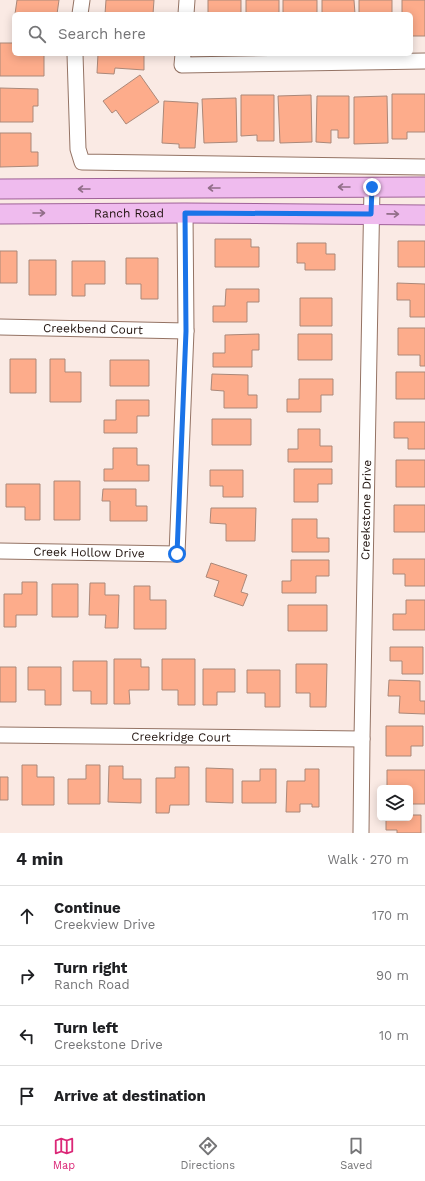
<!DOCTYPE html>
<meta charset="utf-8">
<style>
body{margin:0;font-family:"Work Sans",sans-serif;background:#f2f2f2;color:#202124}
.controls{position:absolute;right:12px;bottom:12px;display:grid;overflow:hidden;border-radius:6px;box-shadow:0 2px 10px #0003}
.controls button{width:36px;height:36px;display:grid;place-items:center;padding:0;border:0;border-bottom:1px solid #e0e0e0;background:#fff;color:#202124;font:20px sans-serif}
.stop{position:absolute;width:12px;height:12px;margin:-9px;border:3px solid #1a73e8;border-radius:50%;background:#fff}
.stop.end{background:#1a73e8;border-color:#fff;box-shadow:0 1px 4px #0008}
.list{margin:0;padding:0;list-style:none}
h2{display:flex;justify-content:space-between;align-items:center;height:52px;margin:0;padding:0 16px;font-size:17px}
h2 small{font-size:13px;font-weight:400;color:#757577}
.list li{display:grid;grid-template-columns:26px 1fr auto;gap:12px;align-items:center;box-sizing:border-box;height:60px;padding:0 16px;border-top:1px solid #e0e0e0}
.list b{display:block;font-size:15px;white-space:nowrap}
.list p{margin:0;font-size:13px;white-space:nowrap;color:#757577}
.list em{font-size:13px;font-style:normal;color:#757577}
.icon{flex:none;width:22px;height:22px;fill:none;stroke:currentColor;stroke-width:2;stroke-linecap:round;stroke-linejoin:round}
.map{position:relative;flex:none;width:425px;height:833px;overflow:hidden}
.search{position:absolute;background:#fff;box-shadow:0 2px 10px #0003;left:12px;right:12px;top:12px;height:44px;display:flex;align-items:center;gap:10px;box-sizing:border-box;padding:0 14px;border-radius:6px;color:#757577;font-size:15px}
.sheet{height:292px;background:#fff}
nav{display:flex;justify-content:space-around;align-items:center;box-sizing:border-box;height:56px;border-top:1px solid #e0e0e0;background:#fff;font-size:11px;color:#757577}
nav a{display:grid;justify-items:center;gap:2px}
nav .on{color:#db2777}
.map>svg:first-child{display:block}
.building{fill:#fdac8b;stroke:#ab8879}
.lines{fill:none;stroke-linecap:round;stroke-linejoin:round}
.minor-casing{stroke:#947364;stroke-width:17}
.major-casing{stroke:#9f6298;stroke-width:21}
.minor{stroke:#fff;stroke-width:15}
.major{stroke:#efbbee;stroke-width:19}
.oneway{stroke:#916e88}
.route{stroke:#1a73e8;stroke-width:5}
.labels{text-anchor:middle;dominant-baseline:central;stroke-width:3;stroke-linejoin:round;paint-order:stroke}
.street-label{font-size:12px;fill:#1e110c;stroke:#fbfbfb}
</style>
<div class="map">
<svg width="425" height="833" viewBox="0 0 425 833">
<rect width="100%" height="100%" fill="#faeae4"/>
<!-- building -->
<path class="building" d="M17 0H59L57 14H15Z
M106 0H154L153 14H105Z
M208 0H241V14H208Z
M246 0H279V14H246Z
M283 0H317V14H283Z
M322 0H354L355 14H322Z
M359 0H392V14H359Z
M402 0H425V36H411V14H402Z
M0 43H14V54H44V76H0Z
M98 54H144V70L115 68 114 74 97 73Z
M140 75 159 102 126 124 116 110 112 113 103 101Z
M0 88 38 89V106H33V122H0Z
M392 94H425V132H407V139H392Z
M241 95H274V141H257V135L241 136Z
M311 95 312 142 280 143 278 96Z
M317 96H349V138H338V130H331V143L316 142Z
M387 96 388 143 354 144V97Z
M236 98 237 142 204 143 202 99Z
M164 101 198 103 195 148H179V144L162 143Z
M0 133H31V152H38V166L0 167Z
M215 239H251V247H259V267H215Z
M398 241H425V267H398Z
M297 243H326V254H335V270H305V263H297Z
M0 251H17V283H0Z
M126 258H158V299H141V284H126Z
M29 260H56V295H29Z
M72 261H105V284H85V296H72Z
M397 283 425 284V317H410V300H397Z
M226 289H259V302H247V322H213V306H225Z
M300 298H332V326H300Z
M398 328H425V366H420V355H398Z
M259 334V350H252V367H213V353H225V335Z
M298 334H332V360H298Z
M10 359H36V393H10Z
M50 359H65V372H81V402H50Z
M110 360H149V386H110Z
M396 372H425V399H396Z
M212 374 248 375V395H257V408H224V391L211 390Z
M299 379H333V395H321V412H287V399H299Z
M116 400H149V416H137V433H104V420H116Z
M212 419H251V445H212Z
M394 422H425V449H408V438H394Z
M298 429H320V446H332V462H288V449H298Z
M113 448H137V465H149V481H104V469H113Z
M396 460H425V487H396Z
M294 469H332V484H318V502H294Z
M210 470H243V497H223V486H210Z
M54 481H80V520H54Z
M6 484H40V520H25V507H6Z
M103 489H136V506H147V521H110V501H102Z
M394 505H425V532H394Z
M211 508H256L255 541H226V524L210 523Z
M292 519H317V538H329V552H292Z
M393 559H425V586H405V574H393Z
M291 560H329V576H316V593H282V581H291Z
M211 563 247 575 241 592 248 594 243 606 214 596 219 581 206 577Z
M22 582H37V615H16V627H4V594H22Z
M90 583H105V595H119L118 628H105L106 615H89Z
M52 584H78V617H52Z
M134 586H150V600H166V629H134Z
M406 600H425V630H393V614H406Z
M288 605H327V631H288Z
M390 647H423V674H402V661H390Z
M114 659H141V667H149V690H129L130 704H114Z
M162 659H195V705H178V690H162Z
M73 661H107V704H91V691H73Z
M296 664H327L326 707H310V693H296Z
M0 667H16V702H0Z
M28 667H61V705H45V690H28Z
M203 669H235V692H217V705H203Z
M247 670H280V707H265V693H247Z
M389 680 420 681V701H425V714L399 713 400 696H388Z
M386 726H423V746H411V756H386Z
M22 765H37V777H54V805H22Z
M86 765H100V804H68V779H86Z
M109 766H123V779H141V803L108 802Z
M175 767H189V805H170L169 813H156V778H175Z
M206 768 233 769V803L206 802Z
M260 769H276V803H242V781H260Z
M305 769H319V807H312V804H300V812H286L287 781H305Z
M387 770H425V804H410V788H400V786H387Z
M0 777H8V800H0Z
M410 815H421V833H397V830H386V818H410Z"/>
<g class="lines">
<!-- minor casing -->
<g class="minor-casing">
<g id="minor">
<path d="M80 14 82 0"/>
<path d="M186 14 187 0"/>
<path d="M75 54 78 149 82 162 425 167"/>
<path d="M183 54 182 65 425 61"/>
<path id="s1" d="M0 327 186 331"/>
<path id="s2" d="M0 551 177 554 186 331 185 213"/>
<path id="s3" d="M0 735 362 739"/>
<path id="s4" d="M361 833 362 739 372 187"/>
</g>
</g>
<!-- major casing -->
<g class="major-casing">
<g id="major">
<path d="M0 189 425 187"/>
<path id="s5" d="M0 214 185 213 425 215"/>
</g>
</g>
<!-- minor -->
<use href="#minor" class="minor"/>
<!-- major -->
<use href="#major" class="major"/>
</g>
<!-- one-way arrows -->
<defs><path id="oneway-shaft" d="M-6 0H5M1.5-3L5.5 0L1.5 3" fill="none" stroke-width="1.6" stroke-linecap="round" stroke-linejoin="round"/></defs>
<g class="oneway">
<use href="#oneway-shaft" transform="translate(344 187) rotate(180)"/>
<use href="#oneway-shaft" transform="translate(214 188) rotate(180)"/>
<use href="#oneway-shaft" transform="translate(84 189) rotate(180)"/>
<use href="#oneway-shaft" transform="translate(39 213)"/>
<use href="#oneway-shaft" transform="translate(393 214) rotate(1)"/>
</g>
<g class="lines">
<!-- route -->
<path class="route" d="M177 554 186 331 185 213 371 214 372 187"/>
</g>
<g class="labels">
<!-- street labels -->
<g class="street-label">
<text stroke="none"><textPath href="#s5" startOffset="129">Ranch Road</textPath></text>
<text stroke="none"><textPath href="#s1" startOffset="93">Creekbend Court</textPath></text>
<text stroke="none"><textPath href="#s4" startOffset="323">Creekstone Drive</textPath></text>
<text stroke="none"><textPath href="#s2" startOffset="89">Creek Hollow Drive</textPath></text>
<text stroke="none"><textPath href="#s3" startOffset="181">Creekridge Court</textPath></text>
</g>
</g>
</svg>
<div class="controls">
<button><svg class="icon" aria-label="layers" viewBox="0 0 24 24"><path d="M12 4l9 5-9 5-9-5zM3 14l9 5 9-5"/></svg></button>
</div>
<div class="stop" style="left:177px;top:554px"></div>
<div class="stop end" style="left:372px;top:187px"></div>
<div class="search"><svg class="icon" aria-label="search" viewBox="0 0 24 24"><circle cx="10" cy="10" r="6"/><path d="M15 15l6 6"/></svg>Search here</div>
</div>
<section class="sheet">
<h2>4 min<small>Walk · 270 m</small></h2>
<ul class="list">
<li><svg class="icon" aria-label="ahead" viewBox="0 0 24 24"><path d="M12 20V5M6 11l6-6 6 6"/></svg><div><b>Continue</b><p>Creekview Drive</p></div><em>170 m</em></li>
<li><svg class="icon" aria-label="right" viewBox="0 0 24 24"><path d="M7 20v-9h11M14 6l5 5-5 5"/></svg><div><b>Turn right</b><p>Ranch Road</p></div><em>90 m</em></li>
<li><svg class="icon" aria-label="left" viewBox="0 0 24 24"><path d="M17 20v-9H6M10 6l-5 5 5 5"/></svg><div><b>Turn left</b><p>Creekstone Drive</p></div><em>10 m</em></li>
<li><svg class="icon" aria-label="arrive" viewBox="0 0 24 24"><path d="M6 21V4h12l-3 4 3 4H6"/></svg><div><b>Arrive at destination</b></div></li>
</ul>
</section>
<nav>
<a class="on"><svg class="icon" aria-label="map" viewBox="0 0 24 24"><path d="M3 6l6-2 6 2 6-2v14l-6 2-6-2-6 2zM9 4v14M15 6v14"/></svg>Map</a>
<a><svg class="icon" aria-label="directions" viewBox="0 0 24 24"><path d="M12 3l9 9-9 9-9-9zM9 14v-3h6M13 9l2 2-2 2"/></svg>Directions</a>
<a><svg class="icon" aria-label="saved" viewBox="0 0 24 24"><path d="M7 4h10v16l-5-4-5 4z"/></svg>Saved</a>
</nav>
